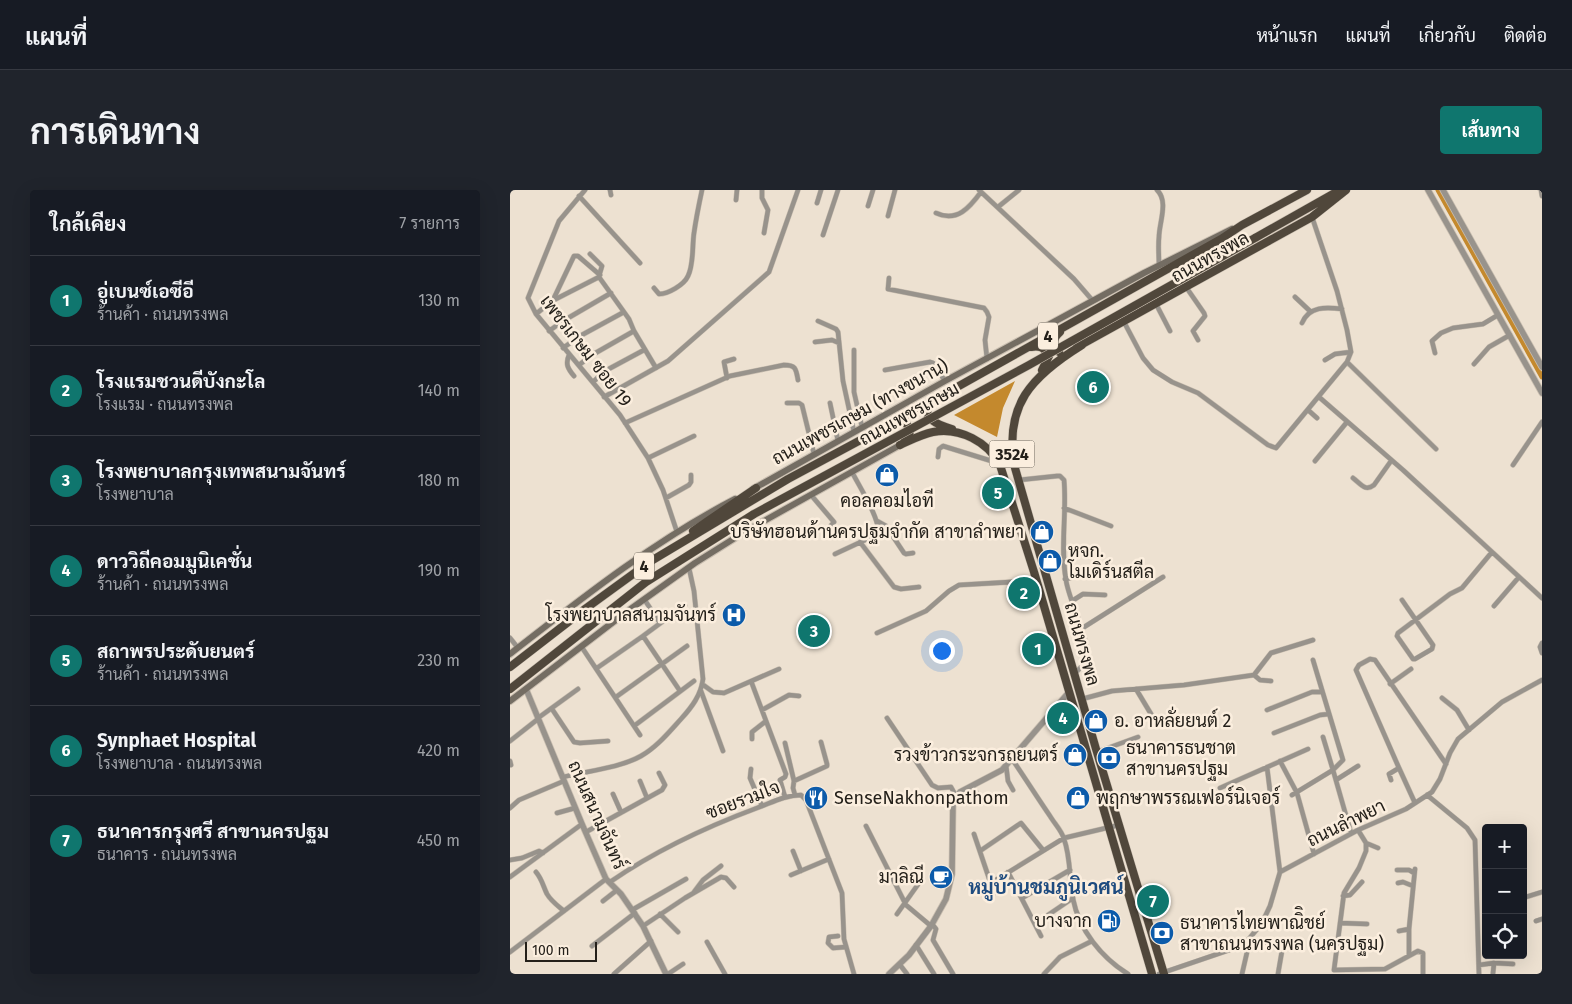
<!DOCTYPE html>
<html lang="th">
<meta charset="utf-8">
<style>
body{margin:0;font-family:"Fira Sans",Sarabun,sans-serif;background:#20242c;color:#f1f3f6}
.controls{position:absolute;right:15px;bottom:15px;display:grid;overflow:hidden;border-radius:5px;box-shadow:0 5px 20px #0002}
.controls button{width:45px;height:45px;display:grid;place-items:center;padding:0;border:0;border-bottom:1px solid #363941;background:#171b24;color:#f1f3f6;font:25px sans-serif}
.scale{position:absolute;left:15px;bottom:12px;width:72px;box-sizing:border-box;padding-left:5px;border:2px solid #24201a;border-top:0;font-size:14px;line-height:18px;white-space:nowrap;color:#24201a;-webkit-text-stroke:4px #fbeede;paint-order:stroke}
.you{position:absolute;left:431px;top:460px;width:18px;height:18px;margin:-12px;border:4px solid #fff;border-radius:50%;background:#1a73e8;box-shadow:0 0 0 8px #1a73e833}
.badge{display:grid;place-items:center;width:32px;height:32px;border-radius:50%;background:#0f766e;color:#fff;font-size:16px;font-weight:700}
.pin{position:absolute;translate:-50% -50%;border:2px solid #fff;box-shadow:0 1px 5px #0006}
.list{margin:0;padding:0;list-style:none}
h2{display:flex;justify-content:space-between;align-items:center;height:65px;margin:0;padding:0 20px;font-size:21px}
h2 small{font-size:16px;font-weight:400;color:#9ea1a6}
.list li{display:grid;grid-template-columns:32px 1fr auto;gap:15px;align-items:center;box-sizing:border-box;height:90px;padding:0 20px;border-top:1px solid #363941}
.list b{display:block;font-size:19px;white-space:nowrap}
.list p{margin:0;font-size:16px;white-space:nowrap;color:#9ea1a6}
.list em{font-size:16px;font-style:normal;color:#9ea1a6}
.icon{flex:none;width:28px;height:28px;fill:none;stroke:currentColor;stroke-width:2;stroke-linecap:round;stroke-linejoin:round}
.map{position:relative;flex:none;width:1032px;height:784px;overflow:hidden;border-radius:5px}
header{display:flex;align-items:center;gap:30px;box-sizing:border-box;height:70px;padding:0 25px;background:#171b24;border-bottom:1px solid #363941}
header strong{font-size:24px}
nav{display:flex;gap:28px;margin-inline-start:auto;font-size:18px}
.intro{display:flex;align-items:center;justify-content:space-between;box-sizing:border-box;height:120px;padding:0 30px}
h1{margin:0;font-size:35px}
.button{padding:12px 22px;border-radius:5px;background:#0f766e;color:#fff;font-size:18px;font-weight:700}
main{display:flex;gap:30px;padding:0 30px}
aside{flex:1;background:#171b24;border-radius:5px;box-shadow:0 5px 20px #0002}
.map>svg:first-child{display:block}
.water{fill:#c4892d}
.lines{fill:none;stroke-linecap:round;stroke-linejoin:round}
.canal{stroke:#c4892d;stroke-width:5}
.minor-casing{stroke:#c9beb0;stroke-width:5.5}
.tertiary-casing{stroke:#c9beb0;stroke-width:7}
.secondary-casing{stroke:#c9beb0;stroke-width:8}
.trunk-casing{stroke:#c9beb0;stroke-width:9}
.minor{stroke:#98938c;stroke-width:4.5}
.tertiary{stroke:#98938c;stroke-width:5.5}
.secondary{stroke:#746d63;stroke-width:6}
.trunk{stroke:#50473b;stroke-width:8}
.trunk-bridge-casing{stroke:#c9beb0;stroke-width:9;stroke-linecap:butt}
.trunk-bridge{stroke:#50473b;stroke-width:8}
.labels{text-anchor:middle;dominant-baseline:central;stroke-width:5;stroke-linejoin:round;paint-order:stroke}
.shield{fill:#fbeede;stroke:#645e55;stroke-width:1}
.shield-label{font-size:16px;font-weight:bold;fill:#24201a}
.street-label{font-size:18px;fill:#24201a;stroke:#fbeede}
.poi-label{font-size:18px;fill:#24201a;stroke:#fbeede;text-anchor:start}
.quarter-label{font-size:20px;font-weight:bold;fill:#1e4b7f;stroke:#fbeede}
</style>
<header>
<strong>แผนที่</strong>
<nav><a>หน้าแรก</a><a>แผนที่</a><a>เกี่ยวกับ</a><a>ติดต่อ</a></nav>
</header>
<div class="intro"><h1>การเดินทาง</h1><a class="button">เส้นทาง</a></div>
<main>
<aside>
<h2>ใกล้เคียง<small>7 รายการ</small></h2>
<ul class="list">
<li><span class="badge">1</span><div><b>อู่เบนซ์เอซีอี</b><p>ร้านค้า · ถนนทรงพล</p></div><em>130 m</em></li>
<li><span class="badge">2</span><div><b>โรงแรมชวนดีบังกะโล</b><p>โรงแรม · ถนนทรงพล</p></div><em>140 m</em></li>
<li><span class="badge">3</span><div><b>โรงพยาบาลกรุงเทพสนามจันทร์</b><p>โรงพยาบาล</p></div><em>180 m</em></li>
<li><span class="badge">4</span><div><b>ดาววิถีคอมมูนิเคชั่น</b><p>ร้านค้า · ถนนทรงพล</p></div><em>190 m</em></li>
<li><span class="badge">5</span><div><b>สถาพรประดับยนตร์</b><p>ร้านค้า · ถนนทรงพล</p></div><em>230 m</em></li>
<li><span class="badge">6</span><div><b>Synphaet Hospital</b><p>โรงพยาบาล · ถนนทรงพล</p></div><em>420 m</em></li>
<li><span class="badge">7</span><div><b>ธนาคารกรุงศรี สาขานครปฐม</b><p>ธนาคาร · ถนนทรงพล</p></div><em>450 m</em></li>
</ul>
</aside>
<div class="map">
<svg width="1032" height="784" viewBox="0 0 1032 784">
<rect width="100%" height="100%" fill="#ede1d1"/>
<!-- water -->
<path class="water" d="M505 191 493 218 487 247 444 225Z"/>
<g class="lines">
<!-- canal -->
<path class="canal" d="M928 0 1032 187"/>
<!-- minor casing -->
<g class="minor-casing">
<path id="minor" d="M75 0 49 31 18 108 26 124 110 225 138 268 153 300 167 342
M100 0 101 5
M252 0V8L258 20 254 43
M469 0 564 89 583 111
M647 0C659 11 649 33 649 47 648 56 649 66 649 76
M1031 0 1032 6
M69 6 130 73
M226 10 227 0
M307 13 311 0
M358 16 363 0
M488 17 509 0
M426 23C447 33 460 17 471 2
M378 26 385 0
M313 45 328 0
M80 64 92 76 89 86
M379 88 378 99 474 118 477 122 479 127 475 150 477 169
M676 97 694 123 695 126 683 141 688 150
M144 98 149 104C158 104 174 95 178 86 184 74 182 56 184 43 186 29 189 14 192 0
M785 107 801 122
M43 110 64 66H68L90 85
M646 114 660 141
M26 124 42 111 89 87 119 129 124 141 146 178
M308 131 326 139 328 142 333 191 344 242
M614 132 633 168 643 180 662 192 688 203 758 255 766 258 837 172 841 162 837 140 827 101 802 27
M792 133C799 116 816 117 832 119
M39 141 53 131 101 103
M305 152 322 150 329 153
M53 158 70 146 114 122
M344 160V202L352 237
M925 163 922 151 931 143 943 138 973 134 988 125
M59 165C55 174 58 179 64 186
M815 170 825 164 841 162
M837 172 926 259
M964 174 979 157 1000 145
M69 175 82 165 124 141
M375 180 420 172 423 173 435 191
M217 188 214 172 224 169
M83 192 95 181 134 160
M94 207 158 171 259 82 288 0
M809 207 893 280 1032 408
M277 213H289L292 215 304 264
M320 213 328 251
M798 220 807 228
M115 233 220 186 274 175C286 175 286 179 288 190
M428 267 429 259 433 256 488 273
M138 268 184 246
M805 271 837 232
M1003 275 1032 232
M843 288C851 294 855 302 864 295L881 271
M509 290 547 286H550L554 290C557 323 550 357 556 390 559 412 580 448 576 468 575 475 569 479 565 483
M301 305 324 332 318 339 322 347
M156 308 179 295 181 292V285
M554 318 601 336
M367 331 376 336 394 363 396 364 403 363
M350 352 384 397 391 399 409 397
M325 364 368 344C371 330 349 296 342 282
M555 389 585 383
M134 409 150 433
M892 410 923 455 922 459 905 469H903L887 446 888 443 940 404 952 398 982 362
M562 411 573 404 595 405
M984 416 1009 387
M571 439 653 387
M367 443 416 421 439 401 449 395 519 391
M133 446 175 415
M0 448 8 458
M1032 453 1030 457 1032 463
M71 456 130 545
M803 470 833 570 823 580 841 643
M87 478 133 446 170 501
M241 491 276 584 275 587 270 590 275 607
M761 491 750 490 744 485 761 463 803 450
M192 494 203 502 214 503 269 479
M880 494 901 479
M626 499 644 529
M191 501 213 561
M106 507 177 456
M932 508 947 520 959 540
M572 509 602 501 674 495 744 485
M42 519 64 552 70 553 98 551
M252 520 279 505 289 506
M757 520 802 502H812
M28 528 68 499
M377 528 422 595 428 598 441 597 446 606
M124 536 184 491
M764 543 810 525 819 524
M242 549V542L256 531
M0 551 28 529
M275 553 284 591 283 598 285 605
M587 562 628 547
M502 569C515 588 527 607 540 626 544 633 552 641 554 649 561 668 559 689 563 709 569 740 592 768 618 784
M0 571 1 575
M770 571 787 603 804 664
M496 575 498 591 503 600
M757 577 770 682
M241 579 240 588 252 616
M53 587C77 581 110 578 131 566 147 557 159 542 171 529 182 517 191 505 193 489L184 401 179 378
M826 590 848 576
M881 590 879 584 889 578
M130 591 137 608
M284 591 317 576V574L311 552
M462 596 472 611
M710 598 798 559
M103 604 111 622
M782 605 823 580 813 547
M917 605 957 638 965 650 969 784
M905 613 889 578 846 480 849 475 860 469 865 470 936 574
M0 618 9 610 54 591
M47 623 65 618
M356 636 396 715 421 736
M848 640 856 653V661L849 678 834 703 824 780 875 779 908 761 913 763V784
M76 642 152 600 155 595 149 583
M464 644 484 703
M856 653 868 658
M283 661 291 681
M470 661 511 633 533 660
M0 670 12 668 29 661 33 663
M887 680H899L904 683
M26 682C32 689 33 696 37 704 41 711 48 716 54 721
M498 682 531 746
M281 685 319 669
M0 687 72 634
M100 692C145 661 196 637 247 618 261 613 275 605 291 605L296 610 332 703 334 749 344 784
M481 693 554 648 609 635
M888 693 893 692 903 696
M184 702 193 690 211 676
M833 706 840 705 852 692
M512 708 560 680
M1013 708 1032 702
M93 711 107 700
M122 720 176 689
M150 724 168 742
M387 724 409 693
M538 725 563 708
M1026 731 1032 729
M830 733 857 734
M422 734 426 739 423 750 443 784
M133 736 175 708 211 687 216 688 224 697
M889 741 899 739
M328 746 319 747 318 753 323 758 336 757
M740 750 782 756
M197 752 215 784
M406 755 424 784
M82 756 125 723
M0 762 96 689
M899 765V739L905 679
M390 775 397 784
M969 775 984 773 1003 774
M983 783 984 773
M104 784 141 751
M158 784 173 774
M534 784 550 767 582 751
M649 784 734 755 752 733 760 716 770 682 848 640 896 619 922 602 930 589 940 563 948 549 992 512 1032 490
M732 784 738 758 734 755
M768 784 773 755"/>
</g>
<!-- tertiary casing -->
<g class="tertiary-casing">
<path id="tertiary" d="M918 0 1032 203
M933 0 1032 177
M16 499 72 634 96 689 111 704 133 736 156 784
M379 784 399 765 421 736 436 709 442 684 443 612 450 602 492 580 559 502"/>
</g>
<!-- secondary casing -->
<g class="secondary-casing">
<path id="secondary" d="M243 299 435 191 634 83 722 39
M0 464C72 408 144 351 225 309
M0 511 115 423 185 373 236 341 390 255"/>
</g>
<!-- trunk casing -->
<g class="trunk-casing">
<path id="trunk" d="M745 48 830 0
M572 155C522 186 493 215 505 278L586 559 654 784
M521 157C530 155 535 158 539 166L532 180
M567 157 802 27 836 0
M549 162C540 157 543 148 550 142
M423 213C406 227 431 236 442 239
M385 233H396C401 241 401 246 394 252
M390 255C401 250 412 244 423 242 450 237 478 252 490 275L524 382 642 784
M183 341 246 298
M0 477 75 419 141 371 278 289 399 224 711 49 732 35 797 0
M0 499 136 392 244 324"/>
</g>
<!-- minor -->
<use href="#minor" class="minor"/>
<!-- tertiary -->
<use href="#tertiary" class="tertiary"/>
<!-- secondary -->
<use href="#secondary" class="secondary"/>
<!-- trunk -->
<use href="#trunk" class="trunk"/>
<!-- trunk-bridge casing -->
<g class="trunk-bridge-casing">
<path id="trunk-bridge" d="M244 324 519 175 745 48"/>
</g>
<!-- trunk-bridge -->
<use href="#trunk-bridge" class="trunk-bridge"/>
</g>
<!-- icons -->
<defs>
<g id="shop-disc" transform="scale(1.25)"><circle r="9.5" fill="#0c5baa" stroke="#fbeede"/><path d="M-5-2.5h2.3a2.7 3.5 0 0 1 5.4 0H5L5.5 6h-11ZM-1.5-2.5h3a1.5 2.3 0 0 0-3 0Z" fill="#fff"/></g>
<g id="hospital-disc" transform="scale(1.25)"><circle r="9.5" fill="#0c5baa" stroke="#fbeede"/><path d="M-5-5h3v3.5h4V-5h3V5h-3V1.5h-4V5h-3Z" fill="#fff"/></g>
<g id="bank-disc" transform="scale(1.25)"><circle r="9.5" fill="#0c5baa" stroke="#fbeede"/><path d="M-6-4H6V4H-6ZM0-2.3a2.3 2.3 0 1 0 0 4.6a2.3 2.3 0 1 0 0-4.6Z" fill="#fff"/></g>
<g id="restaurant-disc" transform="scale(1.25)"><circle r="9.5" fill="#0c5baa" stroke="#fbeede"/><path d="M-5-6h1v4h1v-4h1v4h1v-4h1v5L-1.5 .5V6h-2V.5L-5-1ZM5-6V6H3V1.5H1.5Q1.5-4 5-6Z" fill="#fff"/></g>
<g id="cafe-disc" transform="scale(1.25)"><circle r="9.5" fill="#0c5baa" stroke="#fbeede"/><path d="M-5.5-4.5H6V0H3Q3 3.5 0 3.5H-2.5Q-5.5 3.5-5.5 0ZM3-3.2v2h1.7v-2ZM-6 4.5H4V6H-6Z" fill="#fff"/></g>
<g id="fuel-disc" transform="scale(1.25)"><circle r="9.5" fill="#0c5baa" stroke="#fbeede"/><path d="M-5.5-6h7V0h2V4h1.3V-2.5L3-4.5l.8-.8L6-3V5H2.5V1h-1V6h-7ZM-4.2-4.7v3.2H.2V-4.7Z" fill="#fff"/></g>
</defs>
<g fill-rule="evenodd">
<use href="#shop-disc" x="377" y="285"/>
<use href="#shop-disc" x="532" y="342"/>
<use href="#shop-disc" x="540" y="371"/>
<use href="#hospital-disc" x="224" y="425"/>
<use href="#shop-disc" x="586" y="531"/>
<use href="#shop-disc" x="565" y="565"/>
<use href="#bank-disc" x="599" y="568"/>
<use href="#restaurant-disc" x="306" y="608"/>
<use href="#shop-disc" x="568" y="608"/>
<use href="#cafe-disc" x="431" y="687"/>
<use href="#fuel-disc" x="599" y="731"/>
<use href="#bank-disc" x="652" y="743"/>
</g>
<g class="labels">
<!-- shield labels -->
<g class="shield">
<rect x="528" y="132.5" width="20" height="27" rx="4"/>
<rect x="479.5" y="250.5" width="45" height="27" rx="4"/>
<rect x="124" y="362.5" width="20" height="27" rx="4"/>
</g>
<g class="shield-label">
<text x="538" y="146">4</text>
<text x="502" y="264">3524</text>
<text x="134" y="376">4</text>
</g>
<!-- street labels -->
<g class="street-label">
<text transform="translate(700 67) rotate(-29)">ถนนทรงพล</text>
<text transform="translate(76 161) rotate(52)">เพชรเกษม ซอย 19</text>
<text transform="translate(350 222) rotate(-29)">ถนนเพชรเกษม (ทางขนาน)</text>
<text transform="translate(399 224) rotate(-29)">ถนนเพชรเกษม</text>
<text transform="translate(572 454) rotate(74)">ถนนทรงพล</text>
<text transform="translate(233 610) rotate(-21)">ซอยรวมใจ</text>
<text transform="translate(87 625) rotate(66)">ถนนสนามจันทร์</text>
<text transform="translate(836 633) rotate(-26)">ถนนลำพยา</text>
</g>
<!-- poi labels -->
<g class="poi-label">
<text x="377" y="311" text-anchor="middle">คอลคอมไอที</text>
<text x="514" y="342" text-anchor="end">บริษัทฮอนด้านครปฐมจำกัด สาขาลำพยา</text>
<text x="558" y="361">หจก.<tspan x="558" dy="21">โมเดิร์นสตีล</tspan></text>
<text x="206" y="425" text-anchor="end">โรงพยาบาลสนามจันทร์</text>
<text x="604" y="531">อ. อาหลั่ยยนต์ 2</text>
<text x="616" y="558">ธนาคารธนชาต<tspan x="616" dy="21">สาขานครปฐม</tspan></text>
<text x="548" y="565" text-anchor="end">รวงข้าวกระจกรถยนตร์</text>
<text x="324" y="608">SenseNakhonpathom</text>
<text x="586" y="608">พฤกษาพรรณเฟอร์นิเจอร์</text>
<text x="414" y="687" text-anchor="end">มาลิณี</text>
<text x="582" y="731" text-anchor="end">บางจาก</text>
<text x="670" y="733">ธนาคารไทยพาณิิชย์<tspan x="670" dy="21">สาขาถนนทรงพล (นครปฐม)</tspan></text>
</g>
<!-- quarter labels -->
<g class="quarter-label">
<text x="536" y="697">หมู่บ้านชมภูนิเวศน์</text>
</g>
</g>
</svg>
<div class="controls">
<button>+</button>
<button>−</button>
<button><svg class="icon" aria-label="locate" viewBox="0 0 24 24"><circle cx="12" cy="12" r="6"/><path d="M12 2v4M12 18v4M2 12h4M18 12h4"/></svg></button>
</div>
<div class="scale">100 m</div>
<div class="you"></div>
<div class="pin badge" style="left:528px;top:459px">1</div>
<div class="pin badge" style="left:514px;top:403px">2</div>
<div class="pin badge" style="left:304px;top:441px">3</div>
<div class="pin badge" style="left:553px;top:528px">4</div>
<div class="pin badge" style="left:488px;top:303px">5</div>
<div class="pin badge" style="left:583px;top:197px">6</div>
<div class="pin badge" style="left:643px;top:711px">7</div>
</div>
</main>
